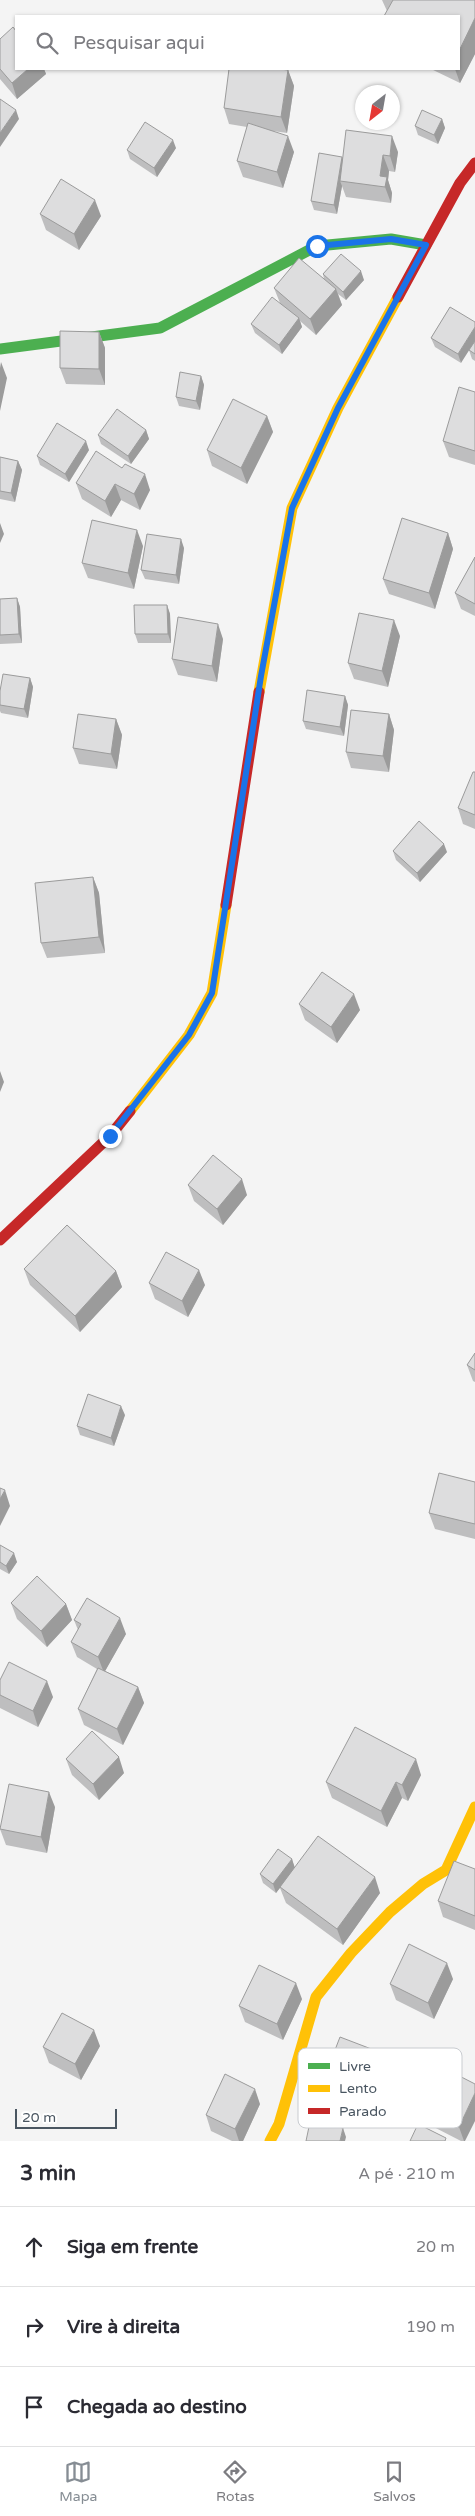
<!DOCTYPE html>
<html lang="pt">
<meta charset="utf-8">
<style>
body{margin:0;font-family:"Varela Round",sans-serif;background:#f7f7f7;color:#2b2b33}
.compass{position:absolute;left:355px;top:85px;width:45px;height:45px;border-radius:50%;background:#fff;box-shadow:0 1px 4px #0004;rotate:211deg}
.scale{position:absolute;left:15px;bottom:12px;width:102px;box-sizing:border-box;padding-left:5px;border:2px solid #4a5661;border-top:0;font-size:14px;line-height:18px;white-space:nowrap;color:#4a5661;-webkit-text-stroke:4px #fff;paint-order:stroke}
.stop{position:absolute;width:15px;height:15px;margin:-11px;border:4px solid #1a73e8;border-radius:50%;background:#fff}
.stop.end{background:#1a73e8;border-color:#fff;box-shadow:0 1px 5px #0008}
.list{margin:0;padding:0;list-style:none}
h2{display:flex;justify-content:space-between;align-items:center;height:65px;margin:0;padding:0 20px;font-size:21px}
h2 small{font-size:16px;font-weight:400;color:#7c7c81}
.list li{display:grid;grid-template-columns:32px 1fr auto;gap:15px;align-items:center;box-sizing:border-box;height:80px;padding:0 20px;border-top:1px solid #e1e1e2}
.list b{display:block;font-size:19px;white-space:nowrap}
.list em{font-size:16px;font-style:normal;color:#7c7c81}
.icon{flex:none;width:28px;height:28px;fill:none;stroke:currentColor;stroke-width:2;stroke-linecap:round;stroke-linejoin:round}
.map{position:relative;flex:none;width:475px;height:2141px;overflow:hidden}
.search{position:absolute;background:#fff;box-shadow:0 1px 4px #0004;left:15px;right:15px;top:15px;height:55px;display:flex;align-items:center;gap:12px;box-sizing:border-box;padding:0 18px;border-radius:0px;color:#7c7c81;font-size:19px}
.sheet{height:305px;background:#fff}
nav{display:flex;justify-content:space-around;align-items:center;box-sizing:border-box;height:70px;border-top:1px solid #e1e1e2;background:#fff;font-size:14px;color:#7c7c81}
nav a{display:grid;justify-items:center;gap:2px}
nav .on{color:#868d94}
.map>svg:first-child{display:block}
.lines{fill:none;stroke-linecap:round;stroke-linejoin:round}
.fast{stroke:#4caf50;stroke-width:11}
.slow{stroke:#ffc107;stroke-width:11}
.jam{stroke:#c62828;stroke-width:11}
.wall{fill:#bebebf}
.shaded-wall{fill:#9b9b9b}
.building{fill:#ddddde;stroke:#9b9b9b}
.route{stroke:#1a73e8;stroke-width:6}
.key{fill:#fff;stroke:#c9ccd0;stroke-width:1}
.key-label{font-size:14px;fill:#4a5661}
</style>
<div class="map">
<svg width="475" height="2141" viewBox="0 0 475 2141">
<rect width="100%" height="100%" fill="#f4f4f4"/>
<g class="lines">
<!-- fast -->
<path class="fast" d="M0 349 160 328 317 246 391 239 426 245"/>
<!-- slow -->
<path class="slow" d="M259 692 292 508 338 408 398 297
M130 1111 189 1035 212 993 226 905
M270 2141 279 2124 316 1997 351 1953 390 1912 423 1884 446 1870 475 1807"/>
<!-- jam -->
<path class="jam" d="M398 297 460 183 475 163
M226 905 259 692
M0 1240 110 1136 130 1111"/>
</g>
<!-- wall -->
<path class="wall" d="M382 0H475V54L460 83 431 69H459V16L387 11Z
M0 39 16 69H44L46 74 17 99 0 79Z
M288 70 294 86 287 133 273 131 294 152 283 188 243 177 237 161 247 127 229 124 224 108Z
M442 119 445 128 438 144 418 135 415 126Z
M176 148 157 177 130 159 127 150Z
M398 152 395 172 389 171 388 180 392 193 391 203 346 197 342 186 337 214 314 210 311 201 342 157 343 159Z
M40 214 101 216 79 250 46 230Z
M323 274 364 280 346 300 338 294 342 305 316 335 300 321 302 327 282 354 255 333 251 324 280 303 274 288 324 279Z
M450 307 461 363 435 347 431 338Z
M99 332 105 348V385L66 384 60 368Z
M475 341V361L472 359 469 350Z
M201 376 204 385 200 410 179 406 176 397Z
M475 392V465L449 457 443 441Z
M267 416 273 432 247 484 212 466 207 450Z
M146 430 149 439 131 464 101 444 98 435Z
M89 450 69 482 40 465 37 456Z
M0 457 18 461 22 470 15 502 0 499Z
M122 468 150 490 140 510 121 500 111 517 82 499 76 483Z
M448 533 453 549 435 609 389 594 383 579Z
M143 546 134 589 88 578 82 563Z
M184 548 179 584 145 579 141 570Z
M475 557V616L461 609 455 593Z
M17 598 20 607 22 643 0 644V599Z
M167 605 170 614 171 643H138L135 634Z
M400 636 388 687 354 679 348 663Z
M223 639 217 682 178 675 172 659Z
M30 678 33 687 28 718 1 713 0 711V691Z
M345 696 348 705 344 736 306 729 303 721Z
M389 714 394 730 389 772 351 768 346 752Z
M116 719 122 735 117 769 79 764 73 748Z
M475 772V829L463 824 458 808Z
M393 851 447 852 420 882 396 860Z
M93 877 99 893 105 953 47 958 41 943Z
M299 1004 360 1010 337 1043 305 1020Z
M188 1185 247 1195 223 1225 194 1201Z
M24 1269 116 1271 122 1287 80 1332 30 1285Z
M149 1283 205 1285 188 1317 155 1299Z
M475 1353V1382L473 1381 467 1365Z
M125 1415 114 1446 80 1435 77 1426Z
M475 1482V1539L435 1529 429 1513Z
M0 1545 17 1562 9 1574 0 1569Z
M11 1603 66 1604 72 1620 47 1647 17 1619Z
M74 1620 126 1634 105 1671 138 1687 144 1703 123 1745 84 1725 78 1709 97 1669 77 1657 71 1642 78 1630Z
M0 1695 53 1697 38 1727 0 1708Z
M66 1759 124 1773 99 1800 72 1775Z
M421 1775 408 1801 402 1798 387 1827 332 1798 326 1782Z
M55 1807 47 1853 6 1845 0 1829Z
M292 1859 294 1867 380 1893 343 1945 286 1903 280 1888 276 1893 263 1883 260 1874Z
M475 1869V1930L443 1917 438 1901Z
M453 1979 434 2019 396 2000 390 1984Z
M302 1999 283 2040 245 2022 239 2006Z
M100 2046 81 2080 49 2063 43 2047Z
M438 2065 465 2141H461L424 2122 418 2106Z
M379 2066 363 2110 329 2097 323 2081Z
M260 2104 243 2141H232L211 2131 206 2115Z"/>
<!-- shaded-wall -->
<path class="shaded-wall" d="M475 18V54L460 83 455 69H459V51Z
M28 69H44L46 74 17 99 12 83Z
M288 70 294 86 287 133 281 117Z
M16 110 19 119 0 147V133Z
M442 119 445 128 438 144 434 135Z
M288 136 294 152 283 188 277 172Z
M392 136 398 152 395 172 390 156Z
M173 140 176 148 157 177 154 168Z
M383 155 389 171 388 180 392 193 391 203 385 187 380 176Z
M342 157 345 166 340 181 342 186 337 214 334 205Z
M95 200 101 216 79 250 74 234Z
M361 271 364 280 346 300 343 292Z
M336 289 342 305 316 335 310 319Z
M299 318 302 327 282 354 279 345Z
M475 327V341L461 363 458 354Z
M99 332 105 348V385L99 369Z
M1 362 7 378 0 411V368Z
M201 376 204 385 200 410 196 401Z
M267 416 273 432 247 484 241 468Z
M146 430 149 439 131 464 128 456Z
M86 441 89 450 69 482 65 474Z
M18 461 22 470 15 502 11 493Z
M145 474 150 490 140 510 134 494Z
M115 484 121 500 111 517 105 501Z
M0 523 4 534 0 543Z
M137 530 143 546 134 589 128 573Z
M448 533 453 549 435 609 429 593Z
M181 539 184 548 179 584 176 575Z
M17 598 20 607 22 643 19 634Z
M167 605 170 614 171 643 168 634Z
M394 620 400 636 388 687 382 671Z
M218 624 223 639 217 682 212 666Z
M30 678 33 687 28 718 24 709Z
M345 696 348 705 344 736 340 727Z
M389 714 394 730 389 772 383 756Z
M116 719 122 735 117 769 111 754Z
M444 844 447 852 420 882 417 873Z
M93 877 99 893 105 953 99 937Z
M354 994 360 1010 337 1043 331 1027Z
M0 1071 4 1082 0 1092Z
M242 1179 247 1195 223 1225 217 1209Z
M199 1270 205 1285 188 1317 182 1301Z
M116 1271 122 1287 80 1332 75 1316Z
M121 1406 125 1415 114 1446 111 1438Z
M5 1490 10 1506 0 1526V1499Z
M14 1553 17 1562 9 1574 6 1566Z
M66 1604 72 1620 47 1647 41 1631Z
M120 1618 126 1634 104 1673 98 1657Z
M47 1681 53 1697 38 1727 33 1711Z
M138 1687 144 1703 123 1745 117 1729Z
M119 1757 124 1773 99 1800 93 1784Z
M416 1759 421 1775 408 1801 402 1785Z
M396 1782 402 1798 387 1827 381 1811Z
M49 1792 55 1807 47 1853 41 1837Z
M292 1859 295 1868 276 1893 273 1884Z
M375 1877 380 1893 343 1945 337 1929Z
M447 1963 453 1979 434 2019 428 2003Z
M296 1983 302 1999 283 2040 277 2024Z
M94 2030 100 2046 81 2080 75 2064Z
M374 2050 379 2066 363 2110 357 2094Z
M255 2089 260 2104 243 2141H239L235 2129Z
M475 2093V2121L465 2141H464L459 2127Z
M343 2128 346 2137 345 2141H340Z"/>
<!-- building -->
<path class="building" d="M393 0H475V18L459 51V16H384Z
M13 27 16 31V69H28L12 83 0 69V39Z
M229 69H280L288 70 281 117 224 108Z
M0 99 16 110 0 133Z
M422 110 442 119 434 135 415 126Z
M145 122 173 140 154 168 127 150Z
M248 123 288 136 277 172 237 161Z
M346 130 392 136 390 156 383 155 380 176 387 177 385 187 340 181Z
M319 153 342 157 334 205 311 201Z
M61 179 95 200 74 234 40 214Z
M341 254 361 271 343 292 323 274Z
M299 258 336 289 310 319 274 288Z
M272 297 299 318 279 345 251 324Z
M450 307 475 322V327L458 354 431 338Z
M60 331 99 332V369L60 368Z
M475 341V354L469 350Z
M180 372 201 376 196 401 176 397Z
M459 387 475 392V451L443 441Z
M233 399 267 416 241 468 207 450Z
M117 409 146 430 128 456 98 435Z
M57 423 86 441 65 474 37 456Z
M96 451 122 468 125 464 145 474 134 494 115 484 105 501 76 483Z
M0 457 18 461 11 493 0 491Z
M402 518 448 533 429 593 383 579Z
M92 520 137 530 128 573 82 563Z
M147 534 181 539 176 575 141 570Z
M475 557V604L455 593Z
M17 598 19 634 0 635V599Z
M134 605H167L168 634H135Z
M359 613 394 620 382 671 348 663Z
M178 617 218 624 212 666 172 659Z
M3 674 30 678 24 709 0 705V691Z
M307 690 345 696 340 727 303 721Z
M351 710 389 714 383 756 346 752Z
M78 714 116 719 111 754 73 748Z
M473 772H475V815L458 808Z
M419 821 444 844 417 873 393 851Z
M93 877 99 937 41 943 35 883Z
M322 972 354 994 331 1027 299 1004Z
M213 1155 242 1179 217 1209 188 1185Z
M67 1225 116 1271 75 1316 24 1269Z
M166 1252 199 1270 182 1301 149 1283Z
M475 1353V1370L467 1365Z
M88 1394 121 1406 111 1438 77 1426Z
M439 1473 475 1482V1524L429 1513Z
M0 1488 5 1490 0 1499Z
M0 1545 14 1553 6 1566 0 1562Z
M37 1576 66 1604 41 1631 11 1603Z
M87 1598 120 1618 98 1657 71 1642 81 1624 74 1620Z
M9 1662 47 1681 33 1711 0 1695V1680Z
M98 1668 138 1687 117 1729 78 1709Z
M355 1727 416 1759 402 1785 396 1782 381 1811 326 1782Z
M92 1731 119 1757 93 1784 66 1759Z
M9 1784 49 1792 41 1837 0 1829Z
M318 1836 375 1877 337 1929 280 1887Z
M278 1849 292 1859 273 1884 260 1874Z
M454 1861 475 1869V1916L438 1901Z
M409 1944 447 1963 428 2003 390 1984Z
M259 1965 296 1983 277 2024 239 2006Z
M62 2013 94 2030 75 2064 43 2047Z
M340 2037 374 2050 357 2094 323 2081Z
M438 2065 475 2084V2093L459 2127 418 2106Z
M225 2074 255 2089 235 2129 206 2115Z
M310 2122 343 2128 340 2141H306Z
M418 2124 446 2138 445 2141H410Z"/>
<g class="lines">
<!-- route -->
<path class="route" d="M110 1136 189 1035 212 993 261 676 292 508 338 408 426 245 391 239 317 246"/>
</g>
<!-- legend -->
<rect x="298" y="2048" width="164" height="80" rx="8" class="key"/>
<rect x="308" y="2063" width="22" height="6" fill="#4caf50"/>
<rect x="308" y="2085" width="22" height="7" fill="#ffc107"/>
<rect x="308" y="2108" width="22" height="6" fill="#c62828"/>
<g class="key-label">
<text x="339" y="2071">Livre</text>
<text x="339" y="2093">Lento</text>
<text x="339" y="2116">Parado</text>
</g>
</svg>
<svg class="compass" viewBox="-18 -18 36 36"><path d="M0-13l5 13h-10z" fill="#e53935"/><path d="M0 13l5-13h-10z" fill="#7c7c81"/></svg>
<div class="scale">20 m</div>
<div class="stop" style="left:317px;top:246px"></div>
<div class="stop end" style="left:110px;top:1136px"></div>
<div class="search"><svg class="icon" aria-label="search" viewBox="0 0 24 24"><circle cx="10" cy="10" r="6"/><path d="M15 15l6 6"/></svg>Pesquisar aqui</div>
</div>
<section class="sheet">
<h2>3 min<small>A pé · 210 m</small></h2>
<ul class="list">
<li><svg class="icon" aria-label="ahead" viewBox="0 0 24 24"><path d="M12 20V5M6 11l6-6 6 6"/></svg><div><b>Siga em frente</b></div><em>20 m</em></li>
<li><svg class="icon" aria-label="right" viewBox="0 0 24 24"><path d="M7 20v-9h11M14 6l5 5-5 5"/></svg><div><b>Vire à direita</b></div><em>190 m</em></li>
<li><svg class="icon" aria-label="arrive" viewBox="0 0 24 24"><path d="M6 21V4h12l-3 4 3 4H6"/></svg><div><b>Chegada ao destino</b></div></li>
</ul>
</section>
<nav>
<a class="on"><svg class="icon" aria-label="map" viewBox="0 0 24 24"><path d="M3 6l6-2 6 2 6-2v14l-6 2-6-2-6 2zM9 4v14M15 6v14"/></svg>Mapa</a>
<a><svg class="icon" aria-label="directions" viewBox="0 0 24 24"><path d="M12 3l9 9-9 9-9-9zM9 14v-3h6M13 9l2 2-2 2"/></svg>Rotas</a>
<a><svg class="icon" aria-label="saved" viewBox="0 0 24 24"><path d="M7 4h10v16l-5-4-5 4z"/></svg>Salvos</a>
</nav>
